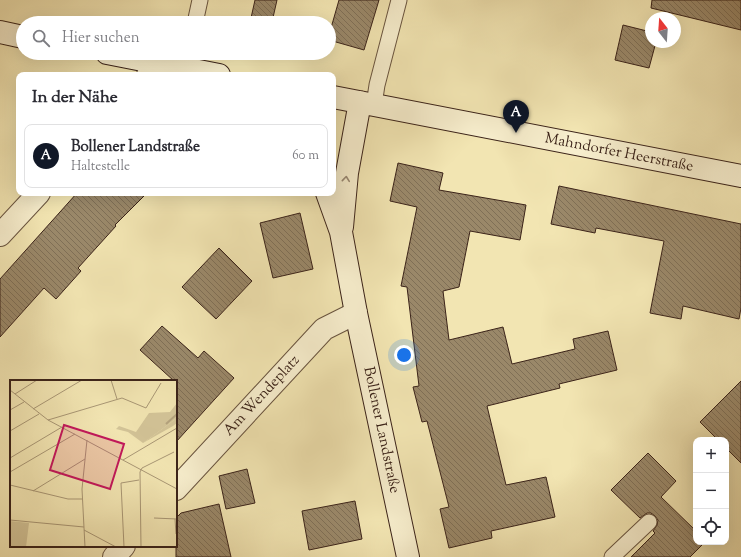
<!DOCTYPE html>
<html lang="de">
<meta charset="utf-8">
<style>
body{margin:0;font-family:"Sorts Mill Goudy",serif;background:#f2f2f3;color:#2b2b33}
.controls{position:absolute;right:12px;bottom:12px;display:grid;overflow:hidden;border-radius:8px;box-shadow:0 4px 16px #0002}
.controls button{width:36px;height:36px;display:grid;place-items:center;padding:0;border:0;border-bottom:1px solid #e1e1e2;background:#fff;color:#2b2b33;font:20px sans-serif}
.compass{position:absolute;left:645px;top:12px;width:36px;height:36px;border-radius:50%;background:#fff;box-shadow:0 4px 16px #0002;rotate:343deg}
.you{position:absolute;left:404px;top:355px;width:14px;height:14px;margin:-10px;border:3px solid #fff;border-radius:50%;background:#1a73e8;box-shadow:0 0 0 6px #1a73e833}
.badge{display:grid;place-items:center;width:26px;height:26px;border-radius:50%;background:#111827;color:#fff;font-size:13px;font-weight:700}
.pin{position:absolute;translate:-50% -33px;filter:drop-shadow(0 1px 2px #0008)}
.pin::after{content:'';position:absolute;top:21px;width:14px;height:12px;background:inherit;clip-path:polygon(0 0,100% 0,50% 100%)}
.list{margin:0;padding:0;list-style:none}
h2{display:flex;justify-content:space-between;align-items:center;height:52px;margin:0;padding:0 16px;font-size:17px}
h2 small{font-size:13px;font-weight:400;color:#7c7c81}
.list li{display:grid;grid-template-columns:26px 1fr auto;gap:12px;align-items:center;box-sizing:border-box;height:64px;margin:0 8px 8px;padding:0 8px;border:1px solid #e1e1e2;border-radius:8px}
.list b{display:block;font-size:15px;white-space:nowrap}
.list p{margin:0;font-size:13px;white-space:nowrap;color:#7c7c81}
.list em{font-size:13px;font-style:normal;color:#7c7c81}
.icon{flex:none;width:22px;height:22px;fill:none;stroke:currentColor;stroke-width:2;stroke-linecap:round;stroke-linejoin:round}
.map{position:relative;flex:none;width:741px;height:557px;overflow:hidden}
.search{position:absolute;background:#fff;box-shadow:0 4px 16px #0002;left:16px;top:16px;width:320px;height:44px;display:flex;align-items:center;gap:10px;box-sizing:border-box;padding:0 14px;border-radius:22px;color:#7c7c81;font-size:15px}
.panel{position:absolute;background:#fff;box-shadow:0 4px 16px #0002;left:16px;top:72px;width:320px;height:124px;border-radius:8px}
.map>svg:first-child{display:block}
.building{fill:url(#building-back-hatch);stroke:#3b2319}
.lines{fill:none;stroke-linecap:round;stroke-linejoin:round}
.lane-casing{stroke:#69543f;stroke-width:17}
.street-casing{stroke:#69543f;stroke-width:24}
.secondary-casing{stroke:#3b2319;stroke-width:24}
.lane{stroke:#f7eecd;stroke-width:15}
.street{stroke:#f7eecd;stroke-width:22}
.secondary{stroke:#f7eecd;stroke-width:22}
.oneway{stroke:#998873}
.labels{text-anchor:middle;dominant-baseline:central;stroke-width:3;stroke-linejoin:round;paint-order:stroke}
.street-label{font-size:15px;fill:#3b2319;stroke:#f7eecd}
.inset-river{fill:none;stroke:#b4a37e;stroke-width:2}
.inset-road{fill:none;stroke:#a99775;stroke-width:1}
.view{fill:#c2185b;fill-opacity:0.15;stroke:#c2185b;stroke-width:2}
.inset-edge{fill:none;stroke:#3b2319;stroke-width:2}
</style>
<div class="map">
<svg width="741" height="557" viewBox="0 0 741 557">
<defs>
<pattern id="building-back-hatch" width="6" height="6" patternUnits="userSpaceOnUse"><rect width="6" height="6" fill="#9a8869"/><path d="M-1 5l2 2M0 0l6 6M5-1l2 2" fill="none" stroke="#7f6f56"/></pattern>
</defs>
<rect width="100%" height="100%" fill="#f2e5b2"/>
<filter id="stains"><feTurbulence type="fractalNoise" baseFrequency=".005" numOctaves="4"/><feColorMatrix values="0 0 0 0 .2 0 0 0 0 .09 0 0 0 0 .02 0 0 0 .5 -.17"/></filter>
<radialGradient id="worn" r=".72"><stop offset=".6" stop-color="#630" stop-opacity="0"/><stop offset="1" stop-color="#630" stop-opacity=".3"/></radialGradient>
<!-- building -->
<path class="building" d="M255 0H277L272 22 275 23H244L245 17 251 18Z
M339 0H379L364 50 329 40V35Z
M652 0H741V30L651 8Z
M623 25 651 32V42H656L649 68 615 60Z
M259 53H283L282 58Z
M398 163 443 173 439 190 526 205 520 240 470 231 459 287 443 291 449 340 503 327 512 364 575 349 573 339 608 331 617 370 559 384 560 388 487 406 506 485 546 477 555 517 491 531 492 538 449 548 440 509 449 507 427 421 422 422 413 387 419 386 407 287 401 286 417 207 390 201Z
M559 186 741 224V308L739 319 683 306 681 319 650 313 664 241 596 228 595 233 551 224Z
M77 193H147L115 225 116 226 78 268 81 271 56 299 44 288 0 337V279Z
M300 213 313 269 273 278 260 223Z
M219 248 252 281 216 319 182 287Z
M162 326 198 358 204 351 234 378 176 442V381H174L140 350Z
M741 381V463L726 448V440H718L700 422Z
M648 453 676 481 661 497 696 531V542H705L690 557H631L655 533 653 531 657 525 658 520 655 516 651 513H647L640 518 611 490Z
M247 469 255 503 226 509 219 476Z
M355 501 362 539 309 550 302 511Z
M219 504 231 557H176V518L181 513Z"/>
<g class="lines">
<!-- lane casing -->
<g class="lane-casing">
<path id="lane" d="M195 23 200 0
M185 69 188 53
M374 105 377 85 399 0
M612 557 649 522"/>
</g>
<!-- street casing -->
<g class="street-casing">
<path id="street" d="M148 75 159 63
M0 235 39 193
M176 489 324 329 356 313
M114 557 124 546"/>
</g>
<!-- secondary casing -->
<g class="secondary-casing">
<path id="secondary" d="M0 32 23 37
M107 53 219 75
M333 97 741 176
M327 193 341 232 356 313 408 557
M342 227 347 173 360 102"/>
</g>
<!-- lane -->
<use href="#lane" class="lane"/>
<!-- street -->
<use href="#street" class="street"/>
<!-- secondary -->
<use href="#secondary" class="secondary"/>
</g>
<!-- one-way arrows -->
<defs><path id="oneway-chevron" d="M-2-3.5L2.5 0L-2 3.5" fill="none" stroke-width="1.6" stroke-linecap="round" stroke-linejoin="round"/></defs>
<use class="oneway" href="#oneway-chevron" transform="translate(346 179) rotate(-84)"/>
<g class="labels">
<!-- street labels -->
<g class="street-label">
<text transform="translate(619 153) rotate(11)">Mahndorfer Heerstraße</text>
<text transform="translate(262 396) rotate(-47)">Am Wendeplatz</text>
<text transform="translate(381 430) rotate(78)">Bollener Landstraße</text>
</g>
</g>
<!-- overview -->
<g transform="translate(10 380)">
<rect width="167" height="167" fill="#f2e5b2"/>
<path d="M167 23V38L133 63 118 52 106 49 109 46 126 52 139 33 160 32Z" fill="#d3c498"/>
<path d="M167 38V43L163 46 133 63Z" fill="#d3c498"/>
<path d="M0 141 19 143 16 167H0Z" fill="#d3c498"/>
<path class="inset-river" d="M156 44 167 34"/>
<path class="inset-road" d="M101 0 107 19M0 10 38 40 167 109M5 14 27 0M23 29 72 0M0 30 14 22M38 40 112 18 136 28 151 3M0 51 29 34M0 78 52 47M113 80 167 48M0 92 65 54M0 105 58 119H72M23 111 75 79M144 138 167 139M165 139 166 154M0 140 74 147M74 150 106 167M75 167 72 109 77 60M114 167 111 103 129 100M131 167 130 92 132 88 164 72"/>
<path class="view" d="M54 45 114 64 100 109 40 90Z"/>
<rect width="167" height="167" class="inset-edge"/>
</g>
<rect width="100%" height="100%" filter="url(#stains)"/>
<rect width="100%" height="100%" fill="url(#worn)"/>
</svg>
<div class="controls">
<button>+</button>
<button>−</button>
<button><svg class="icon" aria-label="locate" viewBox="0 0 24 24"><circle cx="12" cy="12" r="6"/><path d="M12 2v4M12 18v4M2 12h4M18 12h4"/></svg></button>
</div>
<svg class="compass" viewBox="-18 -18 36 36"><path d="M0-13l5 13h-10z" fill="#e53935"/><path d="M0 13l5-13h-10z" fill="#7c7c81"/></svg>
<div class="you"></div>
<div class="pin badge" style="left:516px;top:133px">A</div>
<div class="search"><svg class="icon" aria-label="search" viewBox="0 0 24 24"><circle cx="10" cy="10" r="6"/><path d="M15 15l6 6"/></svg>Hier suchen</div>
<section class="panel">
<h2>In der Nähe<small></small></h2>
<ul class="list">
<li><span class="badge">A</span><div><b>Bollener Landstraße</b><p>Haltestelle</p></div><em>60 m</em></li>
</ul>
</section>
</div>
